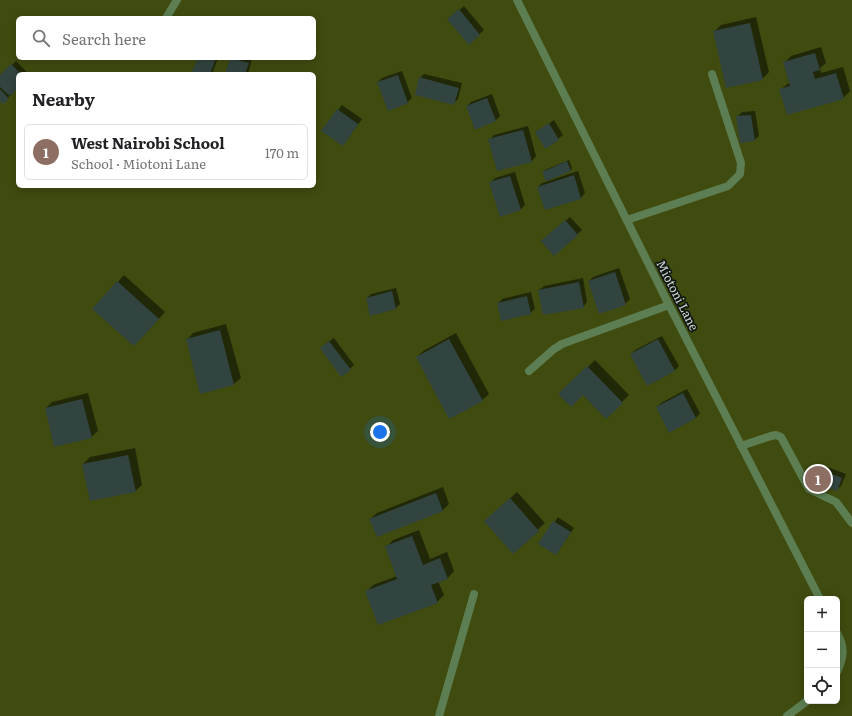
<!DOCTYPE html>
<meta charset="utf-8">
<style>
body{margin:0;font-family:Literata,serif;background:#f2f2f2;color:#202124}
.controls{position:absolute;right:12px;bottom:12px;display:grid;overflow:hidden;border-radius:6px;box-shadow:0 2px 10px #0003}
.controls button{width:36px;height:36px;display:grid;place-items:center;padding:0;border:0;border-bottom:1px solid #e0e0e0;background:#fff;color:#202124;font:20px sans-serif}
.you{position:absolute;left:380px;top:432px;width:14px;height:14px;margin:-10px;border:3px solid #fff;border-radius:50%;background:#1a73e8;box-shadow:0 0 0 6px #1a73e833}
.badge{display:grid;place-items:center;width:26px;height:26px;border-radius:50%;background:#4f6685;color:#fff;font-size:13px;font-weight:700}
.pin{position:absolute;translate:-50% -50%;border:2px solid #fff;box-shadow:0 1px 4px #0006}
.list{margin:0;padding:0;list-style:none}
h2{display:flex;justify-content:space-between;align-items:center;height:52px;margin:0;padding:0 16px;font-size:17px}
h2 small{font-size:13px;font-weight:400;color:#757577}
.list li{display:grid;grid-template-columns:26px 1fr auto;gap:12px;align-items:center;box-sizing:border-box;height:56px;margin:0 8px 8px;padding:0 8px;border:1px solid #e0e0e0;border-radius:6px}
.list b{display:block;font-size:15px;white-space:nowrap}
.list p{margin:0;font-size:13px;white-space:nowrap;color:#757577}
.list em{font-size:13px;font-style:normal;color:#757577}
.icon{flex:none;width:22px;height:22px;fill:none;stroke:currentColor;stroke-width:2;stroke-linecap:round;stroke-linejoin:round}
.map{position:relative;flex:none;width:852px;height:716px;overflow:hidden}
.search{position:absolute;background:#fff;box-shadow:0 2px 10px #0003;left:16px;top:16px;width:300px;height:44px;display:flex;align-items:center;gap:10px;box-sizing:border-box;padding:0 14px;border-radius:6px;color:#757577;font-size:15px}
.panel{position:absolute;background:#fff;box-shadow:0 2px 10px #0003;left:16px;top:72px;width:300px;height:116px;border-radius:6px}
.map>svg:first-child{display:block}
.green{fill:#3f4b0f;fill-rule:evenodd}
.shadow{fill:#0007}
.building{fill:#324440}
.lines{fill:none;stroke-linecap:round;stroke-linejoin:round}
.service{stroke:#5c7e52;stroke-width:8}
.minor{stroke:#5c7e52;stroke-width:8}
.labels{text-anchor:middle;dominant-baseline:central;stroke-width:3.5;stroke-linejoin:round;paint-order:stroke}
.street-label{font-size:12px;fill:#d4dcd7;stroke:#101612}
</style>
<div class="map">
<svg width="852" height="716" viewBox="0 0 852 716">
<rect width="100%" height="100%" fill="#223027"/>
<!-- green -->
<path class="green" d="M0 0H852V716H0ZM18 18H314V58H18ZM18 74H314V186H18ZM807 599H837V701H807Z"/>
<!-- shadow -->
<path class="shadow" d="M464 6 484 30 469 43 453 15Z
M756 17 769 72 762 79 714 32 721 25Z
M821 47 826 63 820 68 821 73 843 67 850 91 843 98 780 90 790 82 784 63 791 56Z
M199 58H218L212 74H193Z
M231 58 252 59 248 74H227Z
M16 61 29 74H18V87L3 103 0 99V77Z
M402 71 412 98 408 102 389 109 378 82 382 78Z
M424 74 462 83 458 99 454 103 420 78Z
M492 94 500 116 496 120 475 128 467 106 471 102Z
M342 105 362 119 343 145 338 110Z
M755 111 759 136 754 140 737 117 742 112Z
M554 120 563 135 546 148 536 132Z
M528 126 536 156 532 161 498 170 489 140 494 135Z
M569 160 572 168 571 170 547 180 545 170Z
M578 171 585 193 581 198 545 209 538 187 542 183Z
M515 172 525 205 520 210 490 183 495 178Z
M570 217 582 230 554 255 546 237Z
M619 268 630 299 625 304 589 281 593 277Z
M124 275 165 312 141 338 118 282Z
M583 278 587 302 583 307 539 290 544 286Z
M396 288 400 304 396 308 370 314 367 298 371 294Z
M531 292 535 309 530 313 498 304 502 299Z
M226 324 241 378 234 384 201 393 187 340 193 333Z
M456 333 489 394 482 400 417 357 423 351Z
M662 336 679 366 675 370 648 385 631 354 635 350Z
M334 338 354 365 350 369 325 344Z
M595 360 629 395 606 418 583 394H560Z
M687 389 700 413 696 418 657 408 661 403Z
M88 393 98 431 91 437 46 408 52 402Z
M135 448 142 485 135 491 83 464 90 457Z
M825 466 846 474 841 486 836 490 821 470Z
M443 487 449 504 443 510 370 519 377 513Z
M517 492 545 523 513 552 492 515Z
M558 517 574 528 556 554 540 544Z
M419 530 430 559 447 552 454 571 448 578 438 581 444 595 437 602 366 592 373 585 397 576 386 547 393 540Z"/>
<!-- building -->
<path class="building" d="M459 9 480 35 469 45 447 19Z
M750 23 763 80 726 88 713 31Z
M815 53 820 70 813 72 815 79 836 73 844 99 787 115 779 89 790 86 783 62Z
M198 58H216L210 74H191Z
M230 58 249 63 245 74H225Z
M11 64 21 74H18V88L10 96 0 87V75Z
M398 75 408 103 388 111 377 82Z
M419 77 459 88 454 105 415 95Z
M0 89 9 99 3 104 0 101Z
M487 98 496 121 475 130 466 106Z
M337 109 358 124 343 146 321 131Z
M751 115 755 141 740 143 736 116Z
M549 123 559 140 545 149 535 132Z
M523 130 532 162 497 171 488 139Z
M567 161 571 171 546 181 542 172Z
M574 175 581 199 545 210 537 187Z
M510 176 521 210 500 217 489 182Z
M565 220 578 235 554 256 541 241Z
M615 272 626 305 599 314 588 281Z
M117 281 159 319 134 346 92 309Z
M579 282 584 308 543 315 538 290Z
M392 291 396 309 370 316 366 298Z
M527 296 531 314 501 321 497 303Z
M220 330 234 385 200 394 186 339Z
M449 339 483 401 449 419 416 357Z
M658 339 675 371 647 386 630 354Z
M329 341 351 370 341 377 320 348Z
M587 366 623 403 606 419 583 395 571 407 558 394Z
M683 393 696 418 669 433 656 407Z
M82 399 92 438 54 447 45 408Z
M128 455 136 492 90 501 82 464Z
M820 469 842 478 837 491 815 483Z
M436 493 443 511 377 537 369 519Z
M510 498 539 531 513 554 484 521Z
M553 521 571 532 556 555 538 544Z
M412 536 423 565 440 558 448 579 431 585 438 603 378 625 365 591 397 579 385 546Z"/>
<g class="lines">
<!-- service -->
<path class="service" d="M741 446 771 436 776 435 781 437 809 489 836 502 852 523
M439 716 474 594"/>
<!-- minor -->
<path class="minor" d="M517 0 669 305 820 599
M166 18 177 0
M627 220 728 186 740 174 741 163 712 74
M529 371 554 349 562 344 669 305
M837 633C845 648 844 657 837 672
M787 716 807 701"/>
</g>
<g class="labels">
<!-- street labels -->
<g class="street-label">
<text transform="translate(678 295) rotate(63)">Miotoni Lane</text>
</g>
</g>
</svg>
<div class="controls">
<button>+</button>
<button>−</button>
<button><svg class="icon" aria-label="locate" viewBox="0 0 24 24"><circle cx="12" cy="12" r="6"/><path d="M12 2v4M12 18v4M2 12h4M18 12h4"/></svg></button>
</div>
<div class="you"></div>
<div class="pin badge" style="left:818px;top:479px;background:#8d6e63">1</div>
<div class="search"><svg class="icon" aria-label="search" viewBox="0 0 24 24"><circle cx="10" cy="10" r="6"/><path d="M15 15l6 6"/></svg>Search here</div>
<section class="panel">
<h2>Nearby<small></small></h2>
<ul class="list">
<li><span class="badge" style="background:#8d6e63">1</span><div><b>West Nairobi School</b><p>School · Miotoni Lane</p></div><em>170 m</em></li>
</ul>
</section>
</div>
